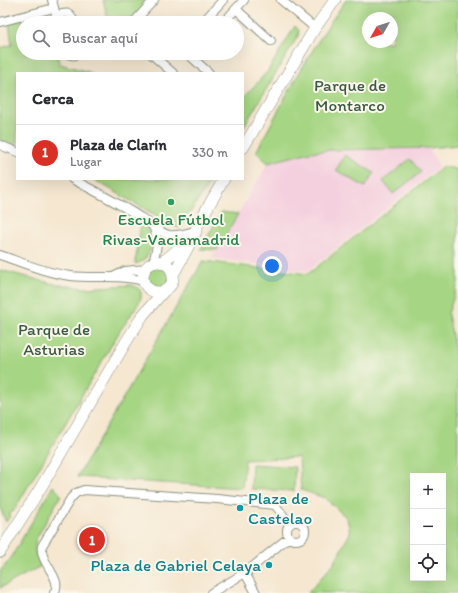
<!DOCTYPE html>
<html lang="es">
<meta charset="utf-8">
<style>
body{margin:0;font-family:Itim,sans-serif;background:#f2f2f3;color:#2b2b33}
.controls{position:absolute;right:12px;bottom:12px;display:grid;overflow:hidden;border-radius:0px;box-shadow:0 4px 16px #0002}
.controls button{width:36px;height:36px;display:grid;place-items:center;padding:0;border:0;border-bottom:1px solid #e1e1e2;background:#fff;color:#2b2b33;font:20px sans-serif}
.compass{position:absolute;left:362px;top:12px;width:36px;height:36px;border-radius:50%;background:#fff;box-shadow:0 4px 16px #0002;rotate:231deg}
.you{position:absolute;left:272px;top:266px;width:14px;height:14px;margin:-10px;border:3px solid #fff;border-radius:50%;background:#1a73e8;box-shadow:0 0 0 6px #1a73e833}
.badge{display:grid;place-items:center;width:26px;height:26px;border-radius:50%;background:#d93025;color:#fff;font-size:13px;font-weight:700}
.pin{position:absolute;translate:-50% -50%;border:2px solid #fff;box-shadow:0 1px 4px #0006}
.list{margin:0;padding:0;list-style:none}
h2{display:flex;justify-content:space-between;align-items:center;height:52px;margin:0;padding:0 16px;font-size:17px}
h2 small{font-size:13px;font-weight:400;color:#7c7c81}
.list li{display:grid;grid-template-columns:26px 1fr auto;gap:12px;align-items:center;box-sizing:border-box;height:56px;padding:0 16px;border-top:1px solid #e1e1e2}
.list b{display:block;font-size:15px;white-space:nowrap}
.list p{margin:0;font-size:13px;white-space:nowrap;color:#7c7c81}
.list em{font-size:13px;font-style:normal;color:#7c7c81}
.icon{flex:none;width:22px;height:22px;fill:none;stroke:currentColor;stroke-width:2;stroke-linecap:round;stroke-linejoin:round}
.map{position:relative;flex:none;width:458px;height:593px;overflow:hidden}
.search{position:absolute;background:#fff;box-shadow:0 4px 16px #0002;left:16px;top:16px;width:228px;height:44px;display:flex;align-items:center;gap:10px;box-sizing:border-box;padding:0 14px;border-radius:22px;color:#7c7c81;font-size:15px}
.panel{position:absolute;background:#fff;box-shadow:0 4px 16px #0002;left:16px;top:72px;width:228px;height:108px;border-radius:0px}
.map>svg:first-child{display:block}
.built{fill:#f4cfde}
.green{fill:#a6d583;stroke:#62895c;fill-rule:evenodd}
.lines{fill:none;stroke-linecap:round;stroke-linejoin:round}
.street-casing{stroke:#8a9282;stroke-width:10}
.secondary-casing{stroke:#8a9282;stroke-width:12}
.street{stroke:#fff;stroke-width:8}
.secondary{stroke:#fff;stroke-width:11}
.leisure-dot{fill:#2e9e5b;stroke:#fbf7ec;stroke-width:1.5}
.culture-dot{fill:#0f9aa8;stroke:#fbf7ec;stroke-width:1.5}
.labels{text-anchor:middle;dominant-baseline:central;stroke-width:4;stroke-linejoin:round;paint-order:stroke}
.park-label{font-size:17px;fill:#3a5b44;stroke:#fbf7ec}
.leisure-label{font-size:17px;fill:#27864d;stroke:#fbf7ec}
.culture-label{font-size:17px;fill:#0d838f;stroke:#fbf7ec;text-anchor:start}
</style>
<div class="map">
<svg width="458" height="593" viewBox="0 0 458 593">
<rect width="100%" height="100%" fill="#fbf7ec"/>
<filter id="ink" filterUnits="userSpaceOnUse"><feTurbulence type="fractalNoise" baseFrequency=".025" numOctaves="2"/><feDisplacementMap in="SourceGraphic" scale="8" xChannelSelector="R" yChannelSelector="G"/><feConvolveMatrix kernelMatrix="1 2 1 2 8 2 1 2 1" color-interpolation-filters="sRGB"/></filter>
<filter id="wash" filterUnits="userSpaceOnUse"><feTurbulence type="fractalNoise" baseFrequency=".012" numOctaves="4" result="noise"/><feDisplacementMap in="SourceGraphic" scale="16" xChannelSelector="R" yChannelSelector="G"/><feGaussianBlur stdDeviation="0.9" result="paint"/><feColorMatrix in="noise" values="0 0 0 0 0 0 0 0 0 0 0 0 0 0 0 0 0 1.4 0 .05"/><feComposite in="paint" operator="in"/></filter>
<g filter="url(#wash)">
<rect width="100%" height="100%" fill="#f5e7d0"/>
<!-- built -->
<path class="built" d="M429 148 439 167 308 271 212 258 268 163 310 152 331 150Z"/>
<!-- green -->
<path class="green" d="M103 0H151L131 23H109Z
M346 0H458V145L429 148 331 150 310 152 268 163 256 152C284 100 311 48 346 0ZM368 18H392V42H368Z
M45 12 48 23H23V53H56L60 64 93 73H17V146L0 140V48L12 45 9 23Z
M295 26 299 30 298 36 243 128V98L268 71Z
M345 155 374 173 365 187 336 170Z
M410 159 421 172 393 194 383 181Z
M444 166 458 170V284L448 314 458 366V593H308L334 563 350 533 347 518 325 498 301 490 299 457 245 460 242 488 97 479V478L77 477 203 261 308 274ZM413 476H443V578H413Z
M93 179H212L181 226 178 228 174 226Z
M221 212 238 214 217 250 201 249Z
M141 224C144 226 146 228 148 231 156 244 149 261 135 264Z
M147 277a11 11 0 1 1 22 0a11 11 0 1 1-22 0Z
M0 270 54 284 84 288 131 285C149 290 139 303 132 313 129 318 125 324 121 329L13 512H11L9 515 10 516 6 522 0 508Z
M252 464 295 467 294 491 251 489Z
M53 486 61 495 36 539C33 553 36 554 41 566L0 588V571L9 561Z"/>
</g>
<g filter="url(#ink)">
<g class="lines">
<!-- street casing -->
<g class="street-casing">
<path id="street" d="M52 0 58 23
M281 0 315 28
M236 9 271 41
M56 15C68 13 70 10 74 23
M0 22 54 8
M133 23 154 0
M202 23 223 0
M223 23 244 0
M67 53 68 54C72 56 76 56 80 53
M150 53 173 73
M187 53 209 73
M0 145 17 152
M72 179C95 191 118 203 140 217 150 223 158 232 169 235 177 236 184 234 191 232
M153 226C159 241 157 248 153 263
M0 255C23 263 46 273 71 276 95 279 120 274 144 281
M115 276 125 271 146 269
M287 531a9 9 0 1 1 18 0a9 9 0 1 1-18 0Z
M245 573 256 593
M54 593C64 579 39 563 42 546L71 498 76 493 84 490 217 499 275 505 290 524
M211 593 245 573 289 537"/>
</g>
<!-- secondary casing -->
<g class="secondary-casing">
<path id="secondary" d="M243 148 315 28 335 0
M160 262C172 257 179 248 186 238
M143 277a15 15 0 1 1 30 0a15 15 0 1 1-30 0Z
M173 275 195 234 197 226 224 179
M0 552 40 489 126 342 143 315 164 291"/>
</g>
<!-- street -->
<use href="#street" class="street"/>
<!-- secondary -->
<use href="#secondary" class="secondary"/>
</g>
</g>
<!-- markers -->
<circle class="leisure-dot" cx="171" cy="202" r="4"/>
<g class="culture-dot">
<circle cx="240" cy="508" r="4"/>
<circle cx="269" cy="565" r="4"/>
</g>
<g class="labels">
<!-- park labels -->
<g class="park-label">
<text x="350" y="85">Parque de<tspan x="350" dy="20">Montarco</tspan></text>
<text x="54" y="329">Parque de<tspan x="54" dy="20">Asturias</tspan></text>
</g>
<!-- leisure labels -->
<g class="leisure-label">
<text x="171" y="219">Escuela Fútbol<tspan x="171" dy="20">Rivas-Vaciamadrid</tspan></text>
</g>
<!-- culture labels -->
<g class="culture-label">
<text x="248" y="498">Plaza de<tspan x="248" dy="20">Castelao</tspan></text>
<text x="261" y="565" text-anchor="end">Plaza de Gabriel Celaya</text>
</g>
</g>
</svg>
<div class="controls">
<button>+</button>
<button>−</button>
<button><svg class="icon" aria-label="locate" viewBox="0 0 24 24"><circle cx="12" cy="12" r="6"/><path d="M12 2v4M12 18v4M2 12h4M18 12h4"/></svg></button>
</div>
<svg class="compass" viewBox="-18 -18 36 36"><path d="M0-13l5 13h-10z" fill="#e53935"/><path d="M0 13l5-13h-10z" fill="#7c7c81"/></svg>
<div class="you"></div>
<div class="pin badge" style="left:92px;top:540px">1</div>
<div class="search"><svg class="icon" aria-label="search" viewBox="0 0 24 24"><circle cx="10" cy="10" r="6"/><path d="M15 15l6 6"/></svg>Buscar aquí</div>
<section class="panel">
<h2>Cerca<small></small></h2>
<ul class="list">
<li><span class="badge">1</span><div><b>Plaza de Clarín</b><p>Lugar</p></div><em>330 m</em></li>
</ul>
</section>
</div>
